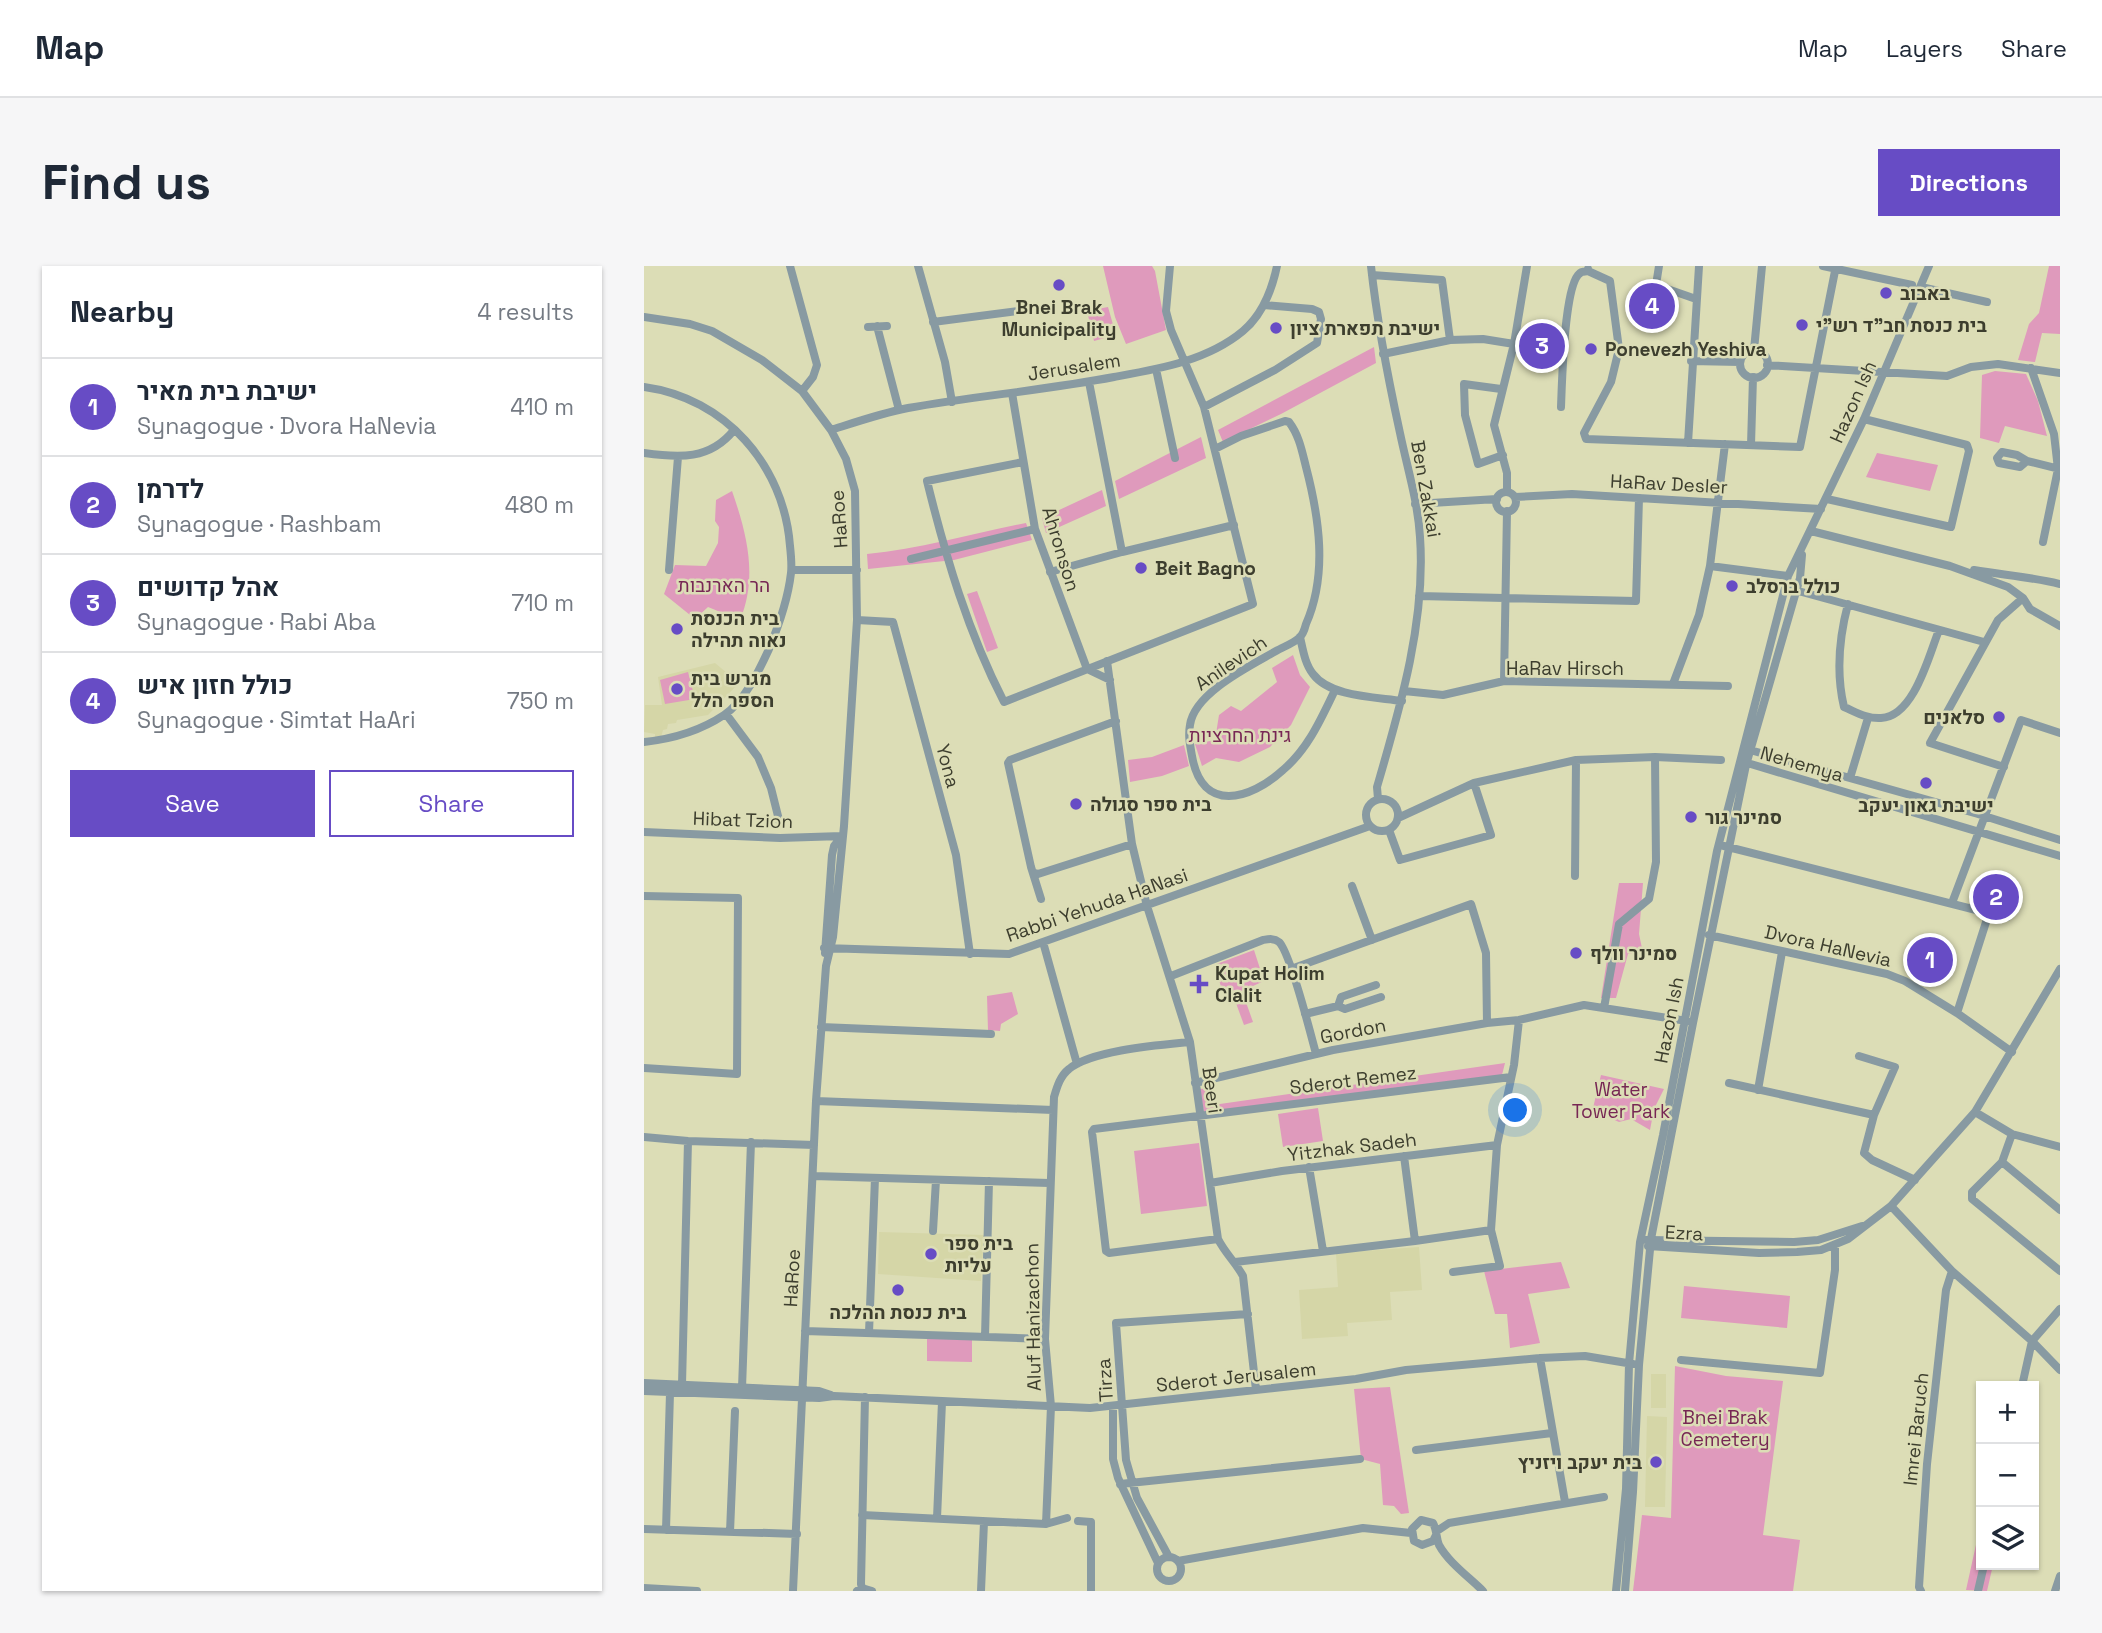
<!DOCTYPE html>
<meta charset="utf-8">
<style>
body{margin:0;font-family:"Space Grotesk",Heebo,sans-serif;background:#f6f6f7;color:#1f2937}
.controls{position:absolute;right:21px;bottom:21px;display:grid;overflow:hidden;border-radius:0px;box-shadow:0 2px 5px #0004}
.controls button{width:63px;height:63px;display:grid;place-items:center;padding:0;border:0;border-bottom:2px solid #e0e1e3;background:#fff;color:#1f2937;font:35px sans-serif}
.you{position:absolute;left:872px;top:845px;width:24px;height:24px;margin:-18px;border:5px solid #fff;border-radius:50%;background:#1a73e8;box-shadow:0 0 0 10px #1a73e833}
.badge{display:grid;place-items:center;width:46px;height:46px;border-radius:50%;background:#674cc5;color:#fff;font-size:23px;font-weight:700}
.pin{position:absolute;translate:-50% -50%;border:4px solid #fff;box-shadow:0 2px 7px #0006}
.list{margin:0;padding:0;list-style:none}
h2{display:flex;justify-content:space-between;align-items:center;height:91px;margin:0;padding:0 28px;font-size:30px}
h2 small{font-size:23px;font-weight:400;color:#747a83}
.list li{display:grid;grid-template-columns:46px 1fr auto;gap:21px;align-items:center;box-sizing:border-box;height:98px;padding:0 28px;border-top:2px solid #e0e1e3}
.list b{display:block;font-size:26px;white-space:nowrap}
.list p{margin:0;font-size:23px;white-space:nowrap;color:#747a83}
.list em{font-size:23px;font-style:normal;color:#747a83}
.actions{display:flex;gap:14px;padding:21px 28px}
.actions a{flex:1;padding:16px 0;border:2px solid #674cc5;border-radius:0px;text-align:center;font-size:24px;color:#674cc5}
.actions .main{background:#674cc5;color:#fff}
.icon{flex:none;width:38px;height:38px;fill:none;stroke:currentColor;stroke-width:2;stroke-linecap:round;stroke-linejoin:round}
.map{position:relative;flex:none;width:1416px;height:1325px;overflow:hidden;border-radius:0px}
header{display:flex;align-items:center;gap:42px;box-sizing:border-box;height:98px;padding:0 35px;background:#fff;border-bottom:2px solid #e0e1e3}
header strong{font-size:33px}
nav{display:flex;gap:38px;margin-inline-start:auto;font-size:24px}
.intro{display:flex;align-items:center;justify-content:space-between;box-sizing:border-box;height:168px;padding:0 42px}
h1{margin:0;font-size:49px}
.button{padding:18px 32px;border-radius:0px;background:#674cc5;color:#fff;font-size:24px;font-weight:700}
main{display:flex;gap:42px;padding:0 42px}
aside{flex:1;background:#fff;border-radius:0px;box-shadow:0 2px 5px #0004}
.map>svg:first-child{display:block}
.built{fill:#d5d6a7}
.green{fill:#df9abc}
.lines{fill:none;stroke-linecap:round;stroke-linejoin:round}
.minor{stroke:#889aa2;stroke-width:8}
.poi-dot{fill:#674cc5;stroke:#dcddb6;stroke-width:2.5}
.labels{text-anchor:middle;dominant-baseline:central;stroke-width:5;stroke-linejoin:round;paint-order:stroke}
.poi-label{font-size:19px;font-weight:bold;fill:#3d3e2e;stroke:#dcddb6;text-anchor:start}
.street-label{font-size:19px;fill:#3d3e2e;stroke:#dcddb6}
.park-label{font-size:19px;fill:#772754;stroke:#dcddb6}
</style>
<header>
<strong>Map</strong>
<nav><a>Map</a><a>Layers</a><a>Share</a></nav>
</header>
<div class="intro"><h1>Find us</h1><a class="button">Directions</a></div>
<main>
<aside>
<h2>Nearby<small>4 results</small></h2>
<ul class="list">
<li><span class="badge">1</span><div><b>ישיבת בית מאיר</b><p>Synagogue · Dvora HaNevia</p></div><em>410 m</em></li>
<li><span class="badge">2</span><div><b>לדרמן</b><p>Synagogue · Rashbam</p></div><em>480 m</em></li>
<li><span class="badge">3</span><div><b>אהל קדושים</b><p>Synagogue · Rabi Aba</p></div><em>710 m</em></li>
<li><span class="badge">4</span><div><b>כולל חזון איש</b><p>Synagogue · Simtat HaAri</p></div><em>750 m</em></li>
</ul>
<div class="actions"><a class="main">Save</a><a>Share</a></div>
</aside>
<div class="map">
<svg width="1416" height="1325" viewBox="0 0 1416 1325">
<rect width="100%" height="100%" fill="#dcddb6"/>
<!-- built -->
<path class="built" d="M71 397 95 417 64 449 33 454 32 457 24 458 23 463 19 464 17 471H11V468L0 466 1 439H18L14 411Z
M235 966 340 969 337 1015 234 1008Z
M775 981 778 1024 746 1026 748 1054 703 1057 704 1070 658 1073 655 1024 694 1021 692 987Z
M1007 1108H1022V1142H1007Z
M1003 1150 1023 1151 1021 1241H1001Z"/>
<!-- green -->
<path class="green" d="M459 0H508L511 5 522 64 482 78 471 51Z
M1405 0H1416V68L1398 67 1391 96 1374 94 1385 58 1395 47Z
M464 41 472 69 450 75 443 45Z
M730 81 732 97 637 148 579 176 574 164Z
M1351 105 1382 108 1394 135 1403 170 1361 160 1355 177 1336 172 1338 109Z
M557 171 562 192 475 233 471 215Z
M1233 187 1294 199 1286 225 1222 211Z
M458 224 462 240 402 267 398 252Z
M88 225C103 268 114 311 96 354L64 341 51 353 20 328 31 299 62 300 74 277 75 261 71 255 72 234Z
M382 257 388 274 310 294 224 303 223 288C277 283 329 267 382 257Z
M333 325 354 382 343 386 323 328Z
M649 389 656 409 666 421 647 459 626 481 595 496 572 492 558 500 551 478 571 474 575 449 587 440 597 445 633 416 628 402Z
M44 406 51 433 21 438 16 414Z
M540 479 545 500 518 510 486 516 484 494 508 491Z
M975 617H999L995 668 999 687 984 688 972 732H957Z
M610 684 620 715 598 725 609 756 600 759 589 729 581 733 570 699Z
M368 726 374 748 357 758 356 765 344 764 343 730Z
M861 797 858 809 560 847 556 823 566 822 569 839Z
M957 809 1020 823 1010 843 1006 864 987 853 975 856 955 847 949 850 948 846Z
M674 842 679 875 639 881 634 848Z
M555 877 563 940 497 948 490 885Z
M917 996 926 1022 884 1028 896 1077 866 1082 863 1048H851L840 1005Z
M1040 1020 1146 1030 1143 1062 1037 1052Z
M283 1071 328 1072V1096L283 1095Z
M1031 1100 1082 1110 1139 1115 1119 1269 1156 1274 1149 1325H989L998 1249 1027 1252Z
M746 1121 765 1247 757 1248 750 1240 739 1239 736 1198 717 1193 710 1123Z
M1337 1256V1299H1349L1343 1325 1322 1324Z"/>
<g class="lines">
<!-- minor -->
<path class="minor" d="M146 0 173 99 169 111 158 125
M274 0 301 96 308 136
M727 0C733 56 744 112 756 167 763 201 774 236 776 271 782 355 756 442 733 521L734 533
M1015 0 1012 19 1052 33
M1179 0 1268 19
M944 5 966 15 975 83 967 116 940 167 942 173 1156 181 1192 0
M728 9 798 14 806 74
M1277 21 1343 36
M0 51 46 58 68 65 118 94 158 125 187 164 202 193 211 225 213 354 200 560 189 671 182 700 172 835 149 1325
M289 56 390 43
M233 60 255 144
M224 61 243 60
M1110 84 1118 0
M1096 98a14 14 0 1 1 28 0a14 14 0 1 1-28 0Z
M739 88 806 74 839 73 870 78
M1047 95 1096 96
M1123 99 1303 110 1327 101 1354 98 1416 107
M1387 102 1410 168 1414 203 1399 276
M512 103 531 192
M445 116 478 286
M0 121C81 132 140 199 146 280 147 289 148 298 147 307 144 333 135 359 125 383 115 405 100 436 80 449 56 465 28 473 0 476
M857 123 820 118 821 149 834 198 859 189
M368 127 391 263 443 403
M560 141 631 104 673 77 677 53 675 46 668 43 620 39
M917 141C918 116 920 26 934 9 938 5 938 6 944 5V3
M187 164C212 156 238 147 264 142 332 130 402 124 470 111 514 103 563 95 599 65 618 49 628 24 633 0
M1044 177 1055 0
M1107 179 1109 111
M571 183 597 170 641 155 645 156C655 169 658 185 662 201 675 251 684 308 662 358 661 362 659 369 655 372 650 377 639 381 632 385 606 400 550 427 546 459 544 470 546 479 548 490 558 548 606 534 639 504 664 483 677 453 691 424
M1358 186 1373 189 1383 195 1376 201 1355 197 1353 192Z
M0 187C35 192 66 194 90 164
M1383 195 1416 203
M379 196 283 215C302 292 324 366 360 436L609 338 560 141 527 64 522 45 526 0
M863 226V207L850 159 870 78 883 0
M852 236a10 10 0 1 1 20 0a10 10 0 1 1-20 0Z
M871 231 928 228 1177 243
M1183 233 1307 261 1325 185 1323 179 1220 153
M771 238 853 233
M1167 265 1306 300 1364 321 1379 332 1386 343 1416 360
M267 293 391 263
M1066 300 1144 310
M25 304 34 191
M148 304H213
M1330 304C1359 309 1388 311 1416 318
M406 306 478 286 590 259
M1147 323 1340 376
M775 330 992 335 995 232
M1204 338C1195 372 1192 407 1200 441 1212 446 1223 453 1237 452 1270 451 1285 389 1295 364
M213 354 249 356 312 589 326 688
M656 371C659 384 661 398 669 408 686 431 732 431 758 435
M463 395 488 578 503 640 546 776 574 973C581 987 592 997 599 1010L612 1124
M443 403 466 414
M860 415 863 245
M1029 418 1055 349 1066 300 1081 178
M760 425 799 429 860 415 1084 420
M82 448 114 491 127 522 135 554
M1106 484 1334 548 1416 574
M1100 496 1416 590
M1360 501 1286 477 1354 354 1379 332
M1206 512 1224 452
M722 549a16 16 0 1 1 32 0a16 16 0 1 1-32 0Z
M754 552 830 517 932 494 1011 491 1077 494
M745 564 756 594 847 569 830 517
M0 566 136 572 198 570
M1080 580 1340 646 1343 653 1313 747
M390 607 394 608 488 578
M931 610 932 494
M708 620 728 674
M0 630 94 632 93 808 0 802
M397 633 387 601 364 497 366 494 472 455
M1308 637 1377 454 1416 467
M1340 646 1363 651
M1065 669 1243 708 1261 715 1313 747 1368 786
M399 676 433 798
M180 682 365 688 726 560
M181 687 188 589 190 580 198 570
M647 703 827 638 842 687 843 757
M527 710 619 674C625 673 630 672 635 676 646 686 667 769 672 788
M694 740 701 743 737 731
M960 742 975 658 1005 633 1012 596 1011 491
M661 748 694 740 697 731 732 719
M177 761 347 768
M1215 790 1251 801 1230 849 1220 887 1228 894 1271 914
M551 817 689 784 843 757 875 754 940 739 1043 755
M1085 817 1230 849
M1114 824 1138 686
M172 835 409 844
M1331 846 1368 868 1416 881
M1368 868 1358 896 1328 926V933L1416 1005
M0 871 44 875 170 879
M760 890 771 975
M1358 896 1416 944
M665 901 679 985
M169 910 405 917
M566 917 638 905 853 879
M1247 940 1308 1005 1388 1075 1416 1104
M289 965 292 914
M574 973 465 987 462 985 448 866 450 863 867 811
M1002 974 1150 976 1174 974 1218 960
M1004 980 1115 987 1153 986 1177 984 1204 973 1247 940 1331 846 1416 703
M591 996 771 975 847 964
M809 1006 856 1000 847 964 853 879 870 799 875 754
M161 1065 401 1073
M225 1067 231 912
M341 1071 345 915
M896 1092 921 1236
M1037 1094 1176 1107 1191 1004V979
M0 1117 175 1125 187 1129
M38 1119 44 875
M1378 1120 1388 1075 1416 1043
M98 1122 107 876
M0 1125 175 1132 190 1130 446 1142 712 1113 762 1104 896 1092 941 1090 989 1098
M469 1140V1193L474 1212 514 1297
M772 1184 908 1167
M476 1218 716 1193
M218 1249 402 1258 423 1252
M293 1252 298 1136
M434 1255 447 1256V1325
M402 1258 407 1140 401 1073 410 831C413 821 416 810 425 803 448 784 516 779 546 776
M0 1263 153 1268
M22 1264 26 1127
M793 1265 805 1257 960 1231
M86 1266 91 1145
M792 1269 789 1275 778 1279 770 1275 768 1263 777 1254 789 1257C793 1264 792 1272 795 1279 805 1297 825 1311 839 1325
M513 1303a12 12 0 1 1 24 0a12 12 0 1 1-24 0Z
M525 1291 493 1232 482 1194 472 1057 604 1048
M534 1295 719 1262 767 1267
M0 1322 53 1325
M218 1322 217 1318 221 1131
M213 1325 218 1322 228 1325
M337 1325 340 1256
M972 1325 982 1223 985 1098 996 976 1019 869 1073 585 1144 310 1220 153 1285 0
M981 1325 989 1226 995 1099 1007 973 1049 757 1102 499 1156 312 1158 289
M1277 1325 1275 1321 1283 1198 1302 1024 1308 1005
M1334 1325 1340 1299
M1411 1325 1416 1310"/>
</g>
<!-- markers -->
<g class="poi-dot">
<circle cx="415" cy="19" r="7"/>
<circle cx="1242" cy="27" r="7"/>
<circle cx="1158" cy="59" r="7"/>
<circle cx="632" cy="62" r="7"/>
<circle cx="947" cy="83" r="7"/>
<circle cx="497" cy="302" r="7"/>
<circle cx="1088" cy="320" r="7"/>
<circle cx="33" cy="363" r="7"/>
<circle cx="33" cy="423" r="7"/>
<circle cx="1355" cy="451" r="7"/>
<circle cx="1282" cy="517" r="7"/>
<circle cx="432" cy="538" r="7"/>
<circle cx="1047" cy="551" r="7"/>
<circle cx="932" cy="687" r="7"/>
<path d="M551.5 707.5h7v7h7v7h-7v7h-7v-7h-7v-7h7z"/>
<circle cx="287" cy="988" r="7"/>
<circle cx="254" cy="1024" r="7"/>
<circle cx="1012" cy="1196" r="7"/>
</g>
<g class="labels">
<!-- poi labels -->
<g class="poi-label">
<text x="1256" y="27">באבוב</text>
<text x="415" y="41" text-anchor="middle">Bnei Brak<tspan x="415" dy="22">Municipality</tspan></text>
<text x="1172" y="59">בית כנסת חב"ד רש"י</text>
<text x="646" y="62">ישיבת תפארת ציון</text>
<text x="961" y="83">Ponevezh Yeshiva</text>
<text x="511" y="302">Beit Bagno</text>
<text x="1102" y="320">כולל ברסלב</text>
<text x="47" y="352">בית הכנסת<tspan x="47" dy="22">נאוה תהילה</tspan></text>
<text x="47" y="412">מגרש בית<tspan x="47" dy="22">הספר הלל</tspan></text>
<text x="1341" y="451" text-anchor="end">סלאנים</text>
<text x="446" y="538">בית ספר סגולה</text>
<text x="1282" y="539" text-anchor="middle">ישיבת גאון יעקב</text>
<text x="1061" y="551">סמינר גור</text>
<text x="946" y="687">סמינר וולף</text>
<text x="571" y="707">Kupat Holim<tspan x="571" dy="22">Clalit</tspan></text>
<text x="301" y="977">בית ספר<tspan x="301" dy="22">עליות</tspan></text>
<text x="254" y="1046" text-anchor="middle">בית כנסת ההלכה</text>
<text x="998" y="1196" text-anchor="end">בית יעקב ויזניץ</text>
</g>
<!-- street labels -->
<g class="street-label">
<text transform="translate(430 101) rotate(-9)">Jerusalem</text>
<text transform="translate(1209 136) rotate(-66)">Hazon Ish</text>
<text transform="translate(1025 218) rotate(3)">HaRav Desler</text>
<text transform="translate(782 223) rotate(80)">Ben Zakkai</text>
<text transform="translate(195 253) rotate(-94)">HaRoe</text>
<text transform="translate(417 283) rotate(73)">Ahronson</text>
<text transform="translate(587 397) rotate(-34)">Anilevich</text>
<text x="921" y="402">HaRav Hirsch</text>
<text transform="translate(1158 498) rotate(16)">Nehemya</text>
<text transform="translate(304 500) rotate(75)">Yona</text>
<text transform="translate(99 554) rotate(2)">Hibat Tzion</text>
<text transform="translate(453 639) rotate(-19)">Rabbi Yehuda HaNasi</text>
<text transform="translate(1184 680) rotate(13)">Dvora HaNevia</text>
<text transform="translate(1025 754) rotate(-79)">Hazon Ish</text>
<text transform="translate(709 765) rotate(-11)">Gordon</text>
<text transform="translate(709 814) rotate(-7)">Sderot Remez</text>
<text transform="translate(568 824) rotate(82)">Beeri</text>
<text transform="translate(708 881) rotate(-7)">Yitzhak Sadeh</text>
<text transform="translate(1040 967) rotate(3)">Ezra</text>
<text transform="translate(148 1012) rotate(-87)">HaRoe</text>
<text transform="translate(389 1051) rotate(-91)">Aluf Hanizachon</text>
<text transform="translate(592 1111) rotate(-6)">Sderot Jerusalem</text>
<text transform="translate(461 1114) rotate(-94)">Tirza</text>
<text transform="translate(1272 1163) rotate(-84)">Imrei Baruch</text>
</g>
<!-- park labels -->
<g class="park-label">
<text x="80" y="319">הר הארנבות</text>
<text x="596" y="469">גינת החרציות</text>
<text x="977" y="823">Water<tspan x="977" dy="22">Tower Park</tspan></text>
<text x="1081" y="1151">Bnei Brak<tspan x="1081" dy="22">Cemetery</tspan></text>
</g>
</g>
</svg>
<div class="controls">
<button>+</button>
<button>−</button>
<button><svg class="icon" aria-label="layers" viewBox="0 0 24 24"><path d="M12 4l9 5-9 5-9-5zM3 14l9 5 9-5"/></svg></button>
</div>
<div class="you"></div>
<div class="pin badge" style="left:1286px;top:694px">1</div>
<div class="pin badge" style="left:1352px;top:631px">2</div>
<div class="pin badge" style="left:898px;top:80px">3</div>
<div class="pin badge" style="left:1008px;top:40px">4</div>
</div>
</main>
